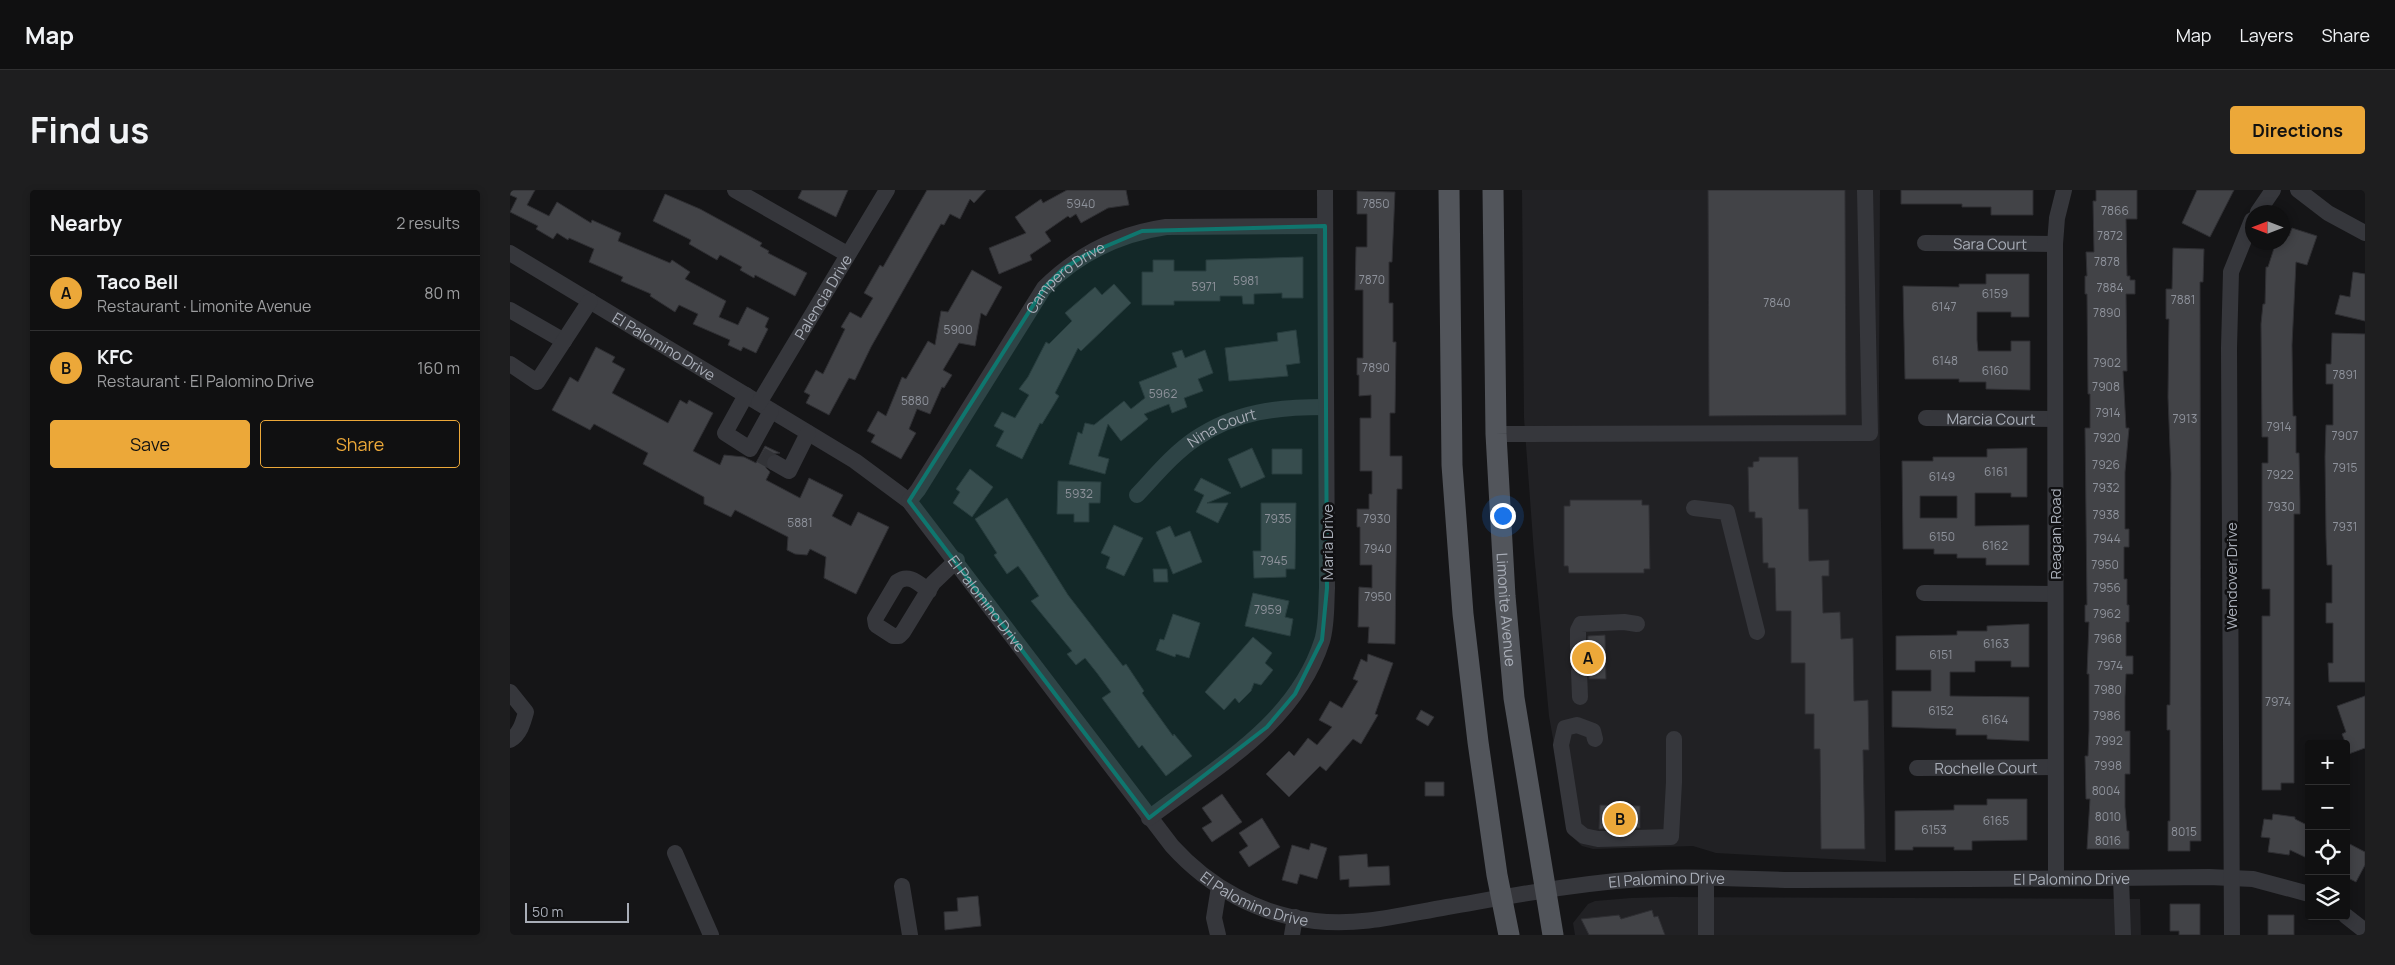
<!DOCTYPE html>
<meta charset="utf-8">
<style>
body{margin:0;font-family:Manrope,sans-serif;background:#1e1e1f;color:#f1f3f6}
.controls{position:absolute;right:15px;bottom:15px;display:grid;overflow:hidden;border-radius:5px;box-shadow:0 2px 8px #0003}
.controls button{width:45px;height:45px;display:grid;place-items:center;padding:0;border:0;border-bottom:1px solid #303031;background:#101011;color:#f1f3f6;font:25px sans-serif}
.compass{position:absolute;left:1735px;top:15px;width:45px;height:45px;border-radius:50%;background:#101011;box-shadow:0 2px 8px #0003;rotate:270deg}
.scale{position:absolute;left:15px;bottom:12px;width:104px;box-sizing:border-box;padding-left:5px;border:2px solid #a8adb7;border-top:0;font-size:14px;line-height:18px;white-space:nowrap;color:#a8adb7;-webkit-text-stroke:4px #101012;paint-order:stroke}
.you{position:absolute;left:992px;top:325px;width:18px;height:18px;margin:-12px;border:4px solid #fff;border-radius:50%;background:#1a73e8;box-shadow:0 0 0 8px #1a73e833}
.badge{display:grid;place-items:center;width:32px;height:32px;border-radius:50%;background:#eca839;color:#111;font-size:16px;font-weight:700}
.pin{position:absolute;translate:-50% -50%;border:2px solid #fff;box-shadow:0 1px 5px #0006}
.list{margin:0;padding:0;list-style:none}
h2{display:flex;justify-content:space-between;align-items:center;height:65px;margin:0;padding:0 20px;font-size:21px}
h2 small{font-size:16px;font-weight:400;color:#9c9d9f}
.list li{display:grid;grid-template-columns:32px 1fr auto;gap:15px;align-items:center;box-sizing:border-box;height:75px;padding:0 20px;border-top:1px solid #303031}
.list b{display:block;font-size:19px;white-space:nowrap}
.list p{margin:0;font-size:16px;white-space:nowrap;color:#9c9d9f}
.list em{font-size:16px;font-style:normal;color:#9c9d9f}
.actions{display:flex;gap:10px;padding:15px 20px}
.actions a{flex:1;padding:11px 0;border:1px solid #eca839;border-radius:5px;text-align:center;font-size:18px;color:#eca839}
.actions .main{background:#eca839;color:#111}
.icon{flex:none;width:28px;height:28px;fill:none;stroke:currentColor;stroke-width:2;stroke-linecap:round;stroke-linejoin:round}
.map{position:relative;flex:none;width:1855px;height:745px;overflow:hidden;border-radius:5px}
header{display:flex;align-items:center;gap:30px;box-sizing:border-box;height:70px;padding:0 25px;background:#101011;border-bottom:1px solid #303031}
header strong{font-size:24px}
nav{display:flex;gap:28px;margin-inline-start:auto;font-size:18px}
.intro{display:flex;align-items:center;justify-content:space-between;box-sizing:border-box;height:120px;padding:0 30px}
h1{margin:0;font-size:35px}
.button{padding:12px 22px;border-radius:5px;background:#eca839;color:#111;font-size:18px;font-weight:700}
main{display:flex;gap:30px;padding:0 30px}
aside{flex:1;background:#101011;border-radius:5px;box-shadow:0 2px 8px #0003}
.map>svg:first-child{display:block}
.built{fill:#212124}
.building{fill:#424347;stroke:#2f2f33;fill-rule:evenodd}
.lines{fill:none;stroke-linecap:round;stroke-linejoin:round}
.minor-tunnel{stroke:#323337;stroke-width:16;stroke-dasharray:16 8;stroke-linecap:butt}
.minor{stroke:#36373c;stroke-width:16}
.major{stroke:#52555b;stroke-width:21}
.marked{fill:#0f766e;fill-opacity:0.2;stroke:#0f766e;stroke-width:4;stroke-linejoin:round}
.labels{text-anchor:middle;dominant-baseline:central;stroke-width:5;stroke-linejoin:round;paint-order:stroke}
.number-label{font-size:12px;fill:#8e929b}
.street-label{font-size:15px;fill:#a8adb7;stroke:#101012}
</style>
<header>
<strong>Map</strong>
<nav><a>Map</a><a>Layers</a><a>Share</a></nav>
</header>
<div class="intro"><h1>Find us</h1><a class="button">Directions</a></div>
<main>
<aside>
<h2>Nearby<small>2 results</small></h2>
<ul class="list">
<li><span class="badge">A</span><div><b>Taco Bell</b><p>Restaurant · Limonite Avenue</p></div><em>80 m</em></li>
<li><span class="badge">B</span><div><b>KFC</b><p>Restaurant · El Palomino Drive</p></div><em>160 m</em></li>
</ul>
<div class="actions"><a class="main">Save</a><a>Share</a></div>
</aside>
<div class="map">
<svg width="1855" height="745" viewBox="0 0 1855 745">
<rect width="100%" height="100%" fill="#151517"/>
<!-- built -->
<path class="built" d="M1012 0H1370L1369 197 1376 672 1206 663 1183 656 1083 659 1072 656 1060 645 1039 526 1024 363 1014 228Z
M1160 707 1630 709 1631 745H1065L1063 733 1078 714 1085 711 1121 708Z"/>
<!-- building -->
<path class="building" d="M0 0H25L17 15 39 26 47 12 81 33 82 30 111 43 108 51 160 73 162 70 180 82 175 89 216 111 209 127 228 135 237 117 259 128 255 137 258 139 246 163 233 157 231 161 218 155 220 150 183 134 188 124 169 115 165 122 140 106 141 104 111 91 113 87 79 72 84 59 59 48 58 50 47 43 43 49 26 39 28 36 0 22 7 8 0 5Z
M292 0H338L326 27 288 8Z
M417 0H476L464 13 460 9 450 29 440 24 434 35 431 34 361 157 345 190 339 188 319 225 296 213 300 205 294 202 306 180 313 184 335 139 331 137 340 122 351 128 363 108 354 103 370 75 373 77Z
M557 0H616L619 15 598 18 571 33 566 24 560 28 558 26 535 42 541 51 520 65 522 70 489 84 479 58 516 43 505 27 531 9 533 13Z
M1198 0H1335L1336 225 1199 226Z
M1391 0H1523V25H1481V17H1452V14H1391Z
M1586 0H1627V29H1616L1617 86H1620V90H1625V104H1616L1617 181H1613L1616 238H1619L1615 282V339H1619V357H1614V389H1617V415H1619V432H1616V466H1623V484H1616L1615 507V541H1620V584H1615V617L1617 641H1619V659H1577L1580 609H1576L1575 566H1578L1579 541V484H1577L1579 432H1575V415H1577L1575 238H1580V204H1578L1577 104H1575V86H1577L1576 62H1584L1583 11H1586Z
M1687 0H1724L1700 47 1672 33Z
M847 1 885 2 882 72H879V113H883V152H886L885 223H880V266H892V299H887L885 454 858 453 859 437H848L849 397 862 398V375H850V337H847V319H859V304H862V281H850V228H861V205L849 206V185H847V168H853V100H845L846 57H857V24H847Z
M155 4 190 19 234 43 252 53 250 56 259 61 258 63 297 83 285 106 245 85 244 88 230 80 232 77 210 65 207 70 179 54 181 50 143 31Z
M1782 38 1807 46 1797 75 1786 72 1782 155 1783 226H1786V263H1789L1790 311V324H1784V593H1771V600H1752V426H1760V399H1752V273H1758V247H1752L1751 134 1753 114H1755L1756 77H1758L1766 52H1772V44L1779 46Z
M1663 58 1694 59 1693 92H1690L1691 651H1680V661H1658V631H1660V540H1657V515H1660L1661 283 1658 207 1659 129H1656V99H1662Z
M793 67V108H772V103L744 104V114H733L732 106H710V111H664V115H632V82H643V70H664V81H696V70Z
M462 80 492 97 476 126 471 123 465 156 449 153 433 180 442 185 434 198 432 197 420 224 407 219 399 239 406 243 391 269 361 252 365 245 357 241 368 221 376 226 392 187 396 189 418 151 425 155 431 121 438 122Z
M1843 82 1855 84V131L1825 124 1830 105 1840 107Z
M1476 84H1519V127H1501V122H1467V150L1468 161H1501V151H1520V200L1476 199V192H1449V189H1395L1393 96 1449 97V94H1476Z
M604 94 621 113 571 161 568 158 545 203 549 206 532 234 530 233 512 269 486 256 494 241 484 236 492 222 505 228 519 205 509 199 518 187 536 152 539 154 562 131 555 123 585 97 592 105Z
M786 140 790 173 776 175 778 186 719 191 715 158 768 151 767 143Z
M1822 143 1855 144V492H1819L1818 473H1823V433H1816V413H1822V375H1817L1816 347 1815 267 1816 235H1823V194H1816V174H1821Z
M86 157 105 167 102 172 115 179 102 203 158 233 170 210 177 214 179 210 203 223 183 261 210 275 214 265 234 267 246 273 255 256 270 263 260 264 256 268V278L260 282 256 290 290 308 299 288 333 305 322 326 341 336 348 322 379 337 346 404 314 388 316 367 300 359 297 365 285 364 277 360 278 347 225 320 221 327 194 314V307L133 274 138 263 84 234 80 240 42 220 60 187 68 192Z
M672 160 675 168 695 160 703 183 688 189 693 201 674 208 677 217 662 223 659 214 634 224 638 229 611 251 598 234 588 266 599 269 595 284 559 274 568 242 572 244 575 233 584 235 614 211 621 219 635 208 629 192 667 177 662 163Z
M742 258 755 287 731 298 718 269Z
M1517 258V307H1501V303H1465V336L1519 335V375H1476V368H1447V364H1424V359H1393L1392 271H1423V267H1477V259ZM1410 306H1447V328H1410Z
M762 259H792V284H762Z
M1249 267H1288L1289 319H1298L1299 371 1319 370V386H1312L1313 423 1330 422 1331 449 1343 448 1344 511 1358 510 1359 560H1353L1355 659H1311L1310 559H1304V524H1295V473H1281V421H1266L1265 378H1258V373H1253L1252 328H1245V322H1239L1238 277H1243V272L1249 271Z
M460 279 483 297 462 327 443 313 450 302 446 299Z
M691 288 721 303 697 313H718L708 333 686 322 694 305 684 300Z
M548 291 591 292 590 313H579V332H564V324H547Z
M497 308 558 405 613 476 616 474 634 501 632 503 663 546 664 544 682 566 656 586 632 555 629 558 592 508 601 502 587 483 575 468 566 475 557 464 562 461 521 411 529 406 514 384 508 376 497 384 484 365 487 363 465 329Z
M1060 310H1132V315H1139L1140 379H1134V383H1059L1058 376H1054V316H1060Z
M751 313H786L785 379H776V387L744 388 743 361H751Z
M604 335 633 348 614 386 596 378 600 367 591 363Z
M660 336 665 347 680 341 692 372 663 384 646 342Z
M643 379H657L658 392H644Z
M743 403 779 411 775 427 783 429 780 446 735 436Z
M663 424 690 433 679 468 666 464 665 467 646 460 650 449 654 450Z
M1519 434V477H1501V471H1465V482H1440V506L1519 507V551L1477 549V545H1446V539L1382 537V501H1421V480H1386V446L1447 445V441H1477V436Z
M1095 445 1096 489H1079L1078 476 1074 472 1068 471 1061 475V462L1068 466 1073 465 1077 461 1078 446Z
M743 447 762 463 755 473 763 480 751 495 744 493 741 501 729 513 725 508 714 520 695 502Z
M858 464 883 473 865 524 868 525 851 554 843 549 816 581 810 576 779 607 756 584 779 561 784 566 798 548 807 555 822 537 809 530 820 511 832 518 848 491 843 489 851 469 857 472Z
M1855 506V558L1836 565V554L1832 544 1836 542 1827 516Z
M911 520 924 527 918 536 906 529Z
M915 592H934V606H915Z
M712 604 732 632 702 652 692 638 702 632 692 618Z
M1477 609H1517V650L1462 651V660H1444V657H1403V660H1385V621L1444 620V615H1477Z
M1090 615 1130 616V638L1089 639Z
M1763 624 1785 627V629L1799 636V669L1780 660 1779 665 1758 662 1760 648 1751 647 1754 629 1762 630Z
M752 628 770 657 739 677 729 662 738 656 729 643Z
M1836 652 1855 662V675L1846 692 1836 687Z
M801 653 817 658 807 689 790 684 787 694 772 690 782 655 799 660Z
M857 664 858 677 879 676 880 695 839 697V689L830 690 829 666Z
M468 706 471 736 435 740 434 722 448 721 447 708Z
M1660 714H1690V745H1669V741H1660Z
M1142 720 1144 727 1148 726 1155 745H1079L1071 729 1109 725 1111 729Z
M1758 725H1784V745H1758Z"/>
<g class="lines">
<!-- minor-tunnel -->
<path class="minor-tunnel" d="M251 265 265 273
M1068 456 1069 481"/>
<!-- minor -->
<g class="minor">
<path d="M225 0 337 64"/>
<path d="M1788 0 1818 23 1855 43"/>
<path d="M1748 22 1763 0"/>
<path id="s1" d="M1415 53 1545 54"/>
<path id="s2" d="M0 63 345 271 399 311 662 656C699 697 749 725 805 731 852 736 891 725 937 717 1007 705 1078 691 1149 688 1197 686 1245 690 1293 690 1428 689 1564 689 1699 687L1743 689 1799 704"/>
<path d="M0 120 54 151"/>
<path d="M0 174 27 192 80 111"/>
<path d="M236 205 215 243 240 259 261 221"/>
<path id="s3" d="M249 213 377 0"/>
<path id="s4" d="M1416 228 1545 229"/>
<path d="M986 244 1360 243 1355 0"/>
<path d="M265 273 279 281 298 243"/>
<path id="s5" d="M627 305C645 286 664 263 685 249 726 221 768 217 816 217"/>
<path id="s6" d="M399 311 408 300 534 98C567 65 608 44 656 37L815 36"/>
<path d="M1184 318 1217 322 1247 442"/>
<path d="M419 401C408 393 399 383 387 392L365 429 366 435 383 446H389L393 442 423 393 447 370"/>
<path d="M1414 403 1545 404"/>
<path d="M1068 456V440L1071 434 1114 432 1127 434"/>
<path d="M1069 481 1070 507"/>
<path d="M0 502 16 522C13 533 10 544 0 550"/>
<path d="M1085 549 1083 541 1067 535 1055 538 1051 555 1064 638 1074 646 1088 649 1161 647 1164 592V549"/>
<path id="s7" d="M1407 578 1545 577"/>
<path d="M639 628C704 578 785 535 812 451 817 435 816 416 817 398L815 0"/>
<path d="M165 663 201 745"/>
<path d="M1611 688 1613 745"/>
<path d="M1546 689 1545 54 1547 28 1554 0"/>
<path d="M392 696 400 745"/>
<path d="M1836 726 1855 741"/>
<path d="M708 745 704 728 709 697"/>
<path d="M782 745 785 727"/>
<path d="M1196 745V688"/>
<path d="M1722 745 1719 158 1721 82 1742 30"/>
</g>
<!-- major -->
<g class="major">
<path d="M939 0 942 275 953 424 968 552 987 685 999 745"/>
<path id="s8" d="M983 0 986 244 995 406 1004 508 1043 745"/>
</g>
</g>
<!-- marked area -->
<path class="marked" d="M815 36 817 398 812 450 785 504 757 537 639 628 399 311 534 98 553 79 575 65 632 41Z"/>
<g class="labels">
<!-- number labels -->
<g class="number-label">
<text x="571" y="13">5940</text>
<text x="866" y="13">7850</text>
<text x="1605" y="20">7866</text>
<text x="1600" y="45">7872</text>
<text x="1597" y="71">7878</text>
<text x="862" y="89">7870</text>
<text x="736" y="90">5981</text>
<text x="694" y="96">5971</text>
<text x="1600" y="97">7884</text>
<text x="1485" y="103">6159</text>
<text x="1673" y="109">7881</text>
<text x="1267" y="112">7840</text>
<text x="1434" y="116">6147</text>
<text x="1597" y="122">7890</text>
<text x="448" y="139">5900</text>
<text x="1435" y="170">6148</text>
<text x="1597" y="172">7902</text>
<text x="866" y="177">7890</text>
<text x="1485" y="180">6160</text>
<text x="1835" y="184">7891</text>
<text x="1596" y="196">7908</text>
<text x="653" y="203">5962</text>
<text x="405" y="210">5880</text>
<text x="1598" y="222">7914</text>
<text x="1675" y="228">7913</text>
<text x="1769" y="236">7914</text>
<text x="1835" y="245">7907</text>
<text x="1597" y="247">7920</text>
<text x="1596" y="274">7926</text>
<text x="1835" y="277">7915</text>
<text x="1486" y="281">6161</text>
<text x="1770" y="284">7922</text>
<text x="1432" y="286">6149</text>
<text x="1596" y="297">7932</text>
<text x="569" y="303">5932</text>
<text x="1771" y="316">7930</text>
<text x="1596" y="324">7938</text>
<text x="768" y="328">7935</text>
<text x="867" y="328">7930</text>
<text x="290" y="332">5881</text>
<text x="1835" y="336">7931</text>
<text x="1432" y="346">6150</text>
<text x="1597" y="348">7944</text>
<text x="1485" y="355">6162</text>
<text x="868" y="358">7940</text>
<text x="764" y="370">7945</text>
<text x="1595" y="374">7950</text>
<text x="1597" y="397">7956</text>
<text x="868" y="406">7950</text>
<text x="758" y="419">7959</text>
<text x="1597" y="423">7962</text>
<text x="1598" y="448">7968</text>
<text x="1486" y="453">6163</text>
<text x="1431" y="464">6151</text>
<text x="1600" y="475">7974</text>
<text x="1598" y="499">7980</text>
<text x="1768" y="511">7974</text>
<text x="1431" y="520">6152</text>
<text x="1597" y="525">7986</text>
<text x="1485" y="529">6164</text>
<text x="1599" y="550">7992</text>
<text x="1598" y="575">7998</text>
<text x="1596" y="600">8004</text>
<text x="1598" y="626">8010</text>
<text x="1486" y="630">6165</text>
<text x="1424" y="639">6153</text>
<text x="1674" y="641">8015</text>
<text x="1598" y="650">8016</text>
</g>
<!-- street labels -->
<g class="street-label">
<text stroke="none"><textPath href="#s1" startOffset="65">Sara Court</textPath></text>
<text stroke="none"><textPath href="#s6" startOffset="275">Campero Drive</textPath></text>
<text stroke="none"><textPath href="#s3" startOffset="124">Palencia Drive</textPath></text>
<text stroke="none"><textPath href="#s2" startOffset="180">El Palomino Drive</textPath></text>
<text stroke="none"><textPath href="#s4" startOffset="65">Marcia Court</textPath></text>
<text stroke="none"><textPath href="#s5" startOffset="110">Nina Court</textPath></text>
<text transform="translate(1545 344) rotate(-90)">Reagan Road</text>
<text transform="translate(817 352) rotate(-90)">Maria Drive</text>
<text transform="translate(1721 386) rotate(-90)">Wendover Drive</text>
<text stroke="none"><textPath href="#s2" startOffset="599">El Palomino Drive</textPath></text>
<text stroke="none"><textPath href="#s8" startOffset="420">Limonite Avenue</textPath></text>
<text stroke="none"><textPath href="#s7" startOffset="69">Rochelle Court</textPath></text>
<text stroke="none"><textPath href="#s2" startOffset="1829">El Palomino Drive</textPath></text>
<text stroke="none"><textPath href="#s2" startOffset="1424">El Palomino Drive</textPath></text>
<text stroke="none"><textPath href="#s2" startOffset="1004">El Palomino Drive</textPath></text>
</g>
</g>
</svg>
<div class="controls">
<button>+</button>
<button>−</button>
<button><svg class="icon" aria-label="locate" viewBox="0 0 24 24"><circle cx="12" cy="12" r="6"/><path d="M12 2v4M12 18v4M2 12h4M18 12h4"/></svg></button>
<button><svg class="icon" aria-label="layers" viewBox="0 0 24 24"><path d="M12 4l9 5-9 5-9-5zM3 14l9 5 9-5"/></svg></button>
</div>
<svg class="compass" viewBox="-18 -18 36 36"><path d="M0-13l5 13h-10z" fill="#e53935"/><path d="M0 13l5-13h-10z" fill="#9c9d9f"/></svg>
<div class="scale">50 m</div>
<div class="you"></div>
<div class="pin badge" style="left:1078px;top:468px">A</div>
<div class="pin badge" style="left:1110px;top:629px">B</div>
</div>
</main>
